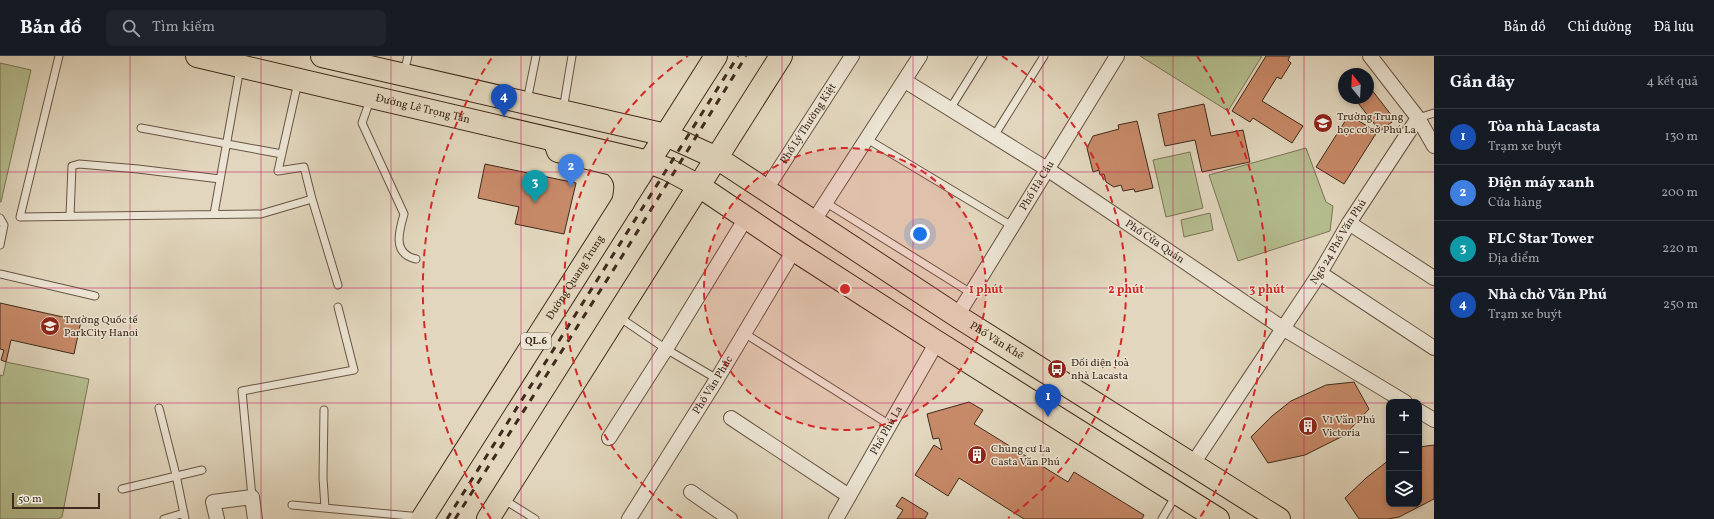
<!DOCTYPE html>
<html lang="vi">
<meta charset="utf-8">
<style>
body{margin:0;font-family:Vollkorn,serif;background:#20242c;color:#f1f3f6}
.controls{position:absolute;right:12px;bottom:12px;display:grid;overflow:hidden;border-radius:8px;box-shadow:0 2px 6px #0003}
.controls button{width:36px;height:36px;display:grid;place-items:center;padding:0;border:0;border-bottom:1px solid #363941;background:#171b24;color:#f1f3f6;font:20px sans-serif}
.compass{position:absolute;left:1338px;top:12px;width:36px;height:36px;border-radius:50%;background:#171b24;box-shadow:0 2px 6px #0003;rotate:342deg}
.scale{position:absolute;left:12px;bottom:10px;width:88px;box-sizing:border-box;padding-left:4px;border:2px solid #3f2a1b;border-top:0;font-size:11px;line-height:14px;white-space:nowrap;color:#3f2a1b;-webkit-text-stroke:3px #ece5d5;paint-order:stroke}
.you{position:absolute;left:920px;top:178px;width:14px;height:14px;margin:-10px;border:3px solid #fff;border-radius:50%;background:#1a73e8;box-shadow:0 0 0 6px #1a73e833}
.badge{display:grid;place-items:center;width:26px;height:26px;border-radius:50%;background:#c59692;color:#fff;font-size:13px;font-weight:700}
.pin{position:absolute;translate:-50% -33px;filter:drop-shadow(0 1px 2px #0008)}
.pin::after{content:'';position:absolute;top:21px;width:14px;height:12px;background:inherit;clip-path:polygon(0 0,100% 0,50% 100%)}
.list{margin:0;padding:0;list-style:none}
h2{display:flex;justify-content:space-between;align-items:center;height:52px;margin:0;padding:0 16px;font-size:17px}
h2 small{font-size:13px;font-weight:400;color:#9ea1a6}
.list li{display:grid;grid-template-columns:26px 1fr auto;gap:12px;align-items:center;box-sizing:border-box;height:56px;padding:0 16px;border-top:1px solid #363941}
.list b{display:block;font-size:15px;white-space:nowrap}
.list p{margin:0;font-size:13px;white-space:nowrap;color:#9ea1a6}
.list em{font-size:13px;font-style:normal;color:#9ea1a6}
.icon{flex:none;width:22px;height:22px;fill:none;stroke:currentColor;stroke-width:2;stroke-linecap:round;stroke-linejoin:round}
.map{position:relative;flex:none;width:1434px;height:463px;overflow:hidden}
header{display:flex;align-items:center;gap:24px;box-sizing:border-box;height:56px;padding:0 20px;background:#171b24;border-bottom:1px solid #363941}
header strong{font-size:19px}
nav{display:flex;gap:22px;margin-inline-start:auto;font-size:14px}
.search{width:280px;height:36px;background:#20242c;display:flex;align-items:center;gap:10px;box-sizing:border-box;padding:0 14px;border-radius:8px;color:#9ea1a6;font-size:15px}
main{display:flex}
aside{flex:1;background:#171b24}
.map>svg:first-child{display:block}
.green{fill:#b5be90;stroke:#7a7456}
.building{fill:#c78a68;stroke:#3f2a1b}
.lines{fill:none;stroke-linecap:round;stroke-linejoin:round}
.service-casing{stroke:#685544;stroke-width:9}
.minor-casing{stroke:#685544;stroke-width:16}
.primary-casing{stroke:#3f2a1b;stroke-width:24}
.trunk-casing{stroke:#3f2a1b;stroke-width:24}
.service{stroke:#ece5d5;stroke-width:7}
.minor{stroke:#ece5d5;stroke-width:14}
.primary{stroke:#e2d7be;stroke-width:22}
.trunk{stroke:#e2d7be;stroke-width:22}
.rail{stroke:#3f2a1b;stroke-width:3;stroke-dasharray:7 7;stroke-linecap:butt}
.grid{fill:none;stroke:#c2185b;stroke-width:1;stroke-opacity:0.55}
.ring{fill:none;stroke:#d62828;stroke-width:2;stroke-dasharray:7 5}
.labels{text-anchor:middle;dominant-baseline:central;stroke-width:3;stroke-linejoin:round;paint-order:stroke}
.shield{fill:#ece5d5;stroke:#736253;stroke-width:1}
.shield-label{font-size:10px;font-weight:bold;fill:#3f2a1b}
.street-label{font-size:11px;fill:#3f2a1b;stroke:#ece5d5}
.poi-label{font-size:11px;fill:#3f2a1b;stroke:#ece5d5;text-anchor:start}
.centre{fill:#d62828;stroke:#ece5d5;stroke-width:2}
.ring-label{font-size:12px;text-anchor:middle;font-weight:bold;fill:#d62828;stroke:#ece5d5;stroke-width:3;stroke-linejoin:round;paint-order:stroke}
</style>
<header>
<strong>Bản đồ</strong>
<div class="search"><svg class="icon" aria-label="search" viewBox="0 0 24 24"><circle cx="10" cy="10" r="6"/><path d="M15 15l6 6"/></svg>Tìm kiếm</div>
<nav><a>Bản đồ</a><a>Chỉ đường</a><a>Đã lưu</a></nav>
</header>
<main>
<div class="map">
<svg width="1434" height="463" viewBox="0 0 1434 463">
<rect width="100%" height="100%" fill="#e2d7be"/>
<filter id="stains"><feTurbulence type="fractalNoise" baseFrequency=".005" numOctaves="4"/><feColorMatrix values="0 0 0 0 .2 0 0 0 0 .09 0 0 0 0 .02 0 0 0 .5 -.17"/></filter>
<radialGradient id="worn" r=".72"><stop offset=".6" stop-color="#630" stop-opacity="0"/><stop offset="1" stop-color="#630" stop-opacity=".3"/></radialGradient>
<!-- green -->
<path class="green" d="M1140 0H1262L1228 55Z
M0 7 31 14 1 146H0Z
M1306 92 1326 146 1333 150 1330 175 1238 205 1209 119Z
M1190 96 1203 152 1166 161 1153 104Z
M1210 157 1213 174 1184 181 1181 164Z
M6 306 89 323 62 461 58 463H0V319L3 320Z"/>
<!-- building -->
<path class="building" d="M1266 0H1290L1288 4 1291 7 1281 23 1277 21 1262 45 1303 70 1292 87 1253 62 1250 66 1232 55Z
M1368 29 1392 60 1389 62 1392 66 1380 75 1354 42H1368Z
M1204 48 1211 80 1243 74 1250 106 1202 116 1195 84 1165 90 1158 58Z
M1349 59 1377 76 1344 128 1316 111Z
M1137 65 1153 132 1135 136 1134 133 1123 135 1121 129 1114 131 1106 126 1104 118 1100 119 1099 114 1093 116 1087 92 1093 80 1119 73 1118 69Z
M485 108 576 127 564 178 515 168 519 151 478 142Z
M0 247 81 265 74 298 11 284 6 306 1 304 4 294 0 293Z
M1354 326 1369 353 1345 379 1305 399 1268 407 1251 381 1272 360 1291 345 1326 329Z
M969 346 983 354 974 368 1068 426 1074 416 1144 459 1142 463H1024L959 422 948 440 915 419 934 389 942 394 939 382 933 383 927 358Z
M1434 389V443L1399 461 1388 463H1359L1345 442 1366 422 1389 404V448H1419V391Z
M902 441 928 457 925 463H897L903 454 896 450Z"/>
<g class="lines">
<!-- service casing -->
<g class="service-casing">
<path id="service" d="M59 0 20 161 261 158 312 143
M404 17 408 0
M298 26 278 115 304 111 312 143 338 229
M370 44 362 67 404 158C399 175 392 198 416 203
M527 45 536 0
M950 53 983 0
M563 54 572 0
M1418 62 1434 57
M141 72 282 98
M994 80 1044 0
M867 83 1012 170
M825 146 971 237
M214 158 240 12
M70 160 72 110 79 108 138 113 220 123
M0 162 4 169 0 189
M0 218 95 240
M619 261 666 293 717 323
M744 277 890 369
M159 352 176 419 185 463
M324 354 323 422 325 452
M122 433 202 414
M252 441 242 335 354 314 338 251
M503 443 535 463
M292 449 421 461
M164 463 184 457
M1162 463 1176 439"/>
</g>
<!-- minor casing -->
<g class="minor-casing">
<g id="minor">
<path d="M1370 0 1418 62 1434 90"/>
<path id="s1" d="M905 25 1047 113 1284 273 1405 346"/>
<path id="s2" d="M765 135 852 0"/>
<path d="M813 166 920 0"/>
<path d="M1349 167 1434 222"/>
<path d="M1320 217 1434 292"/>
<path id="s3" d="M957 260 1117 0"/>
<path d="M1419 355 1434 364"/>
<path d="M731 362 849 440"/>
<path d="M609 382 666 293 746 162"/>
<path id="s4" d="M1192 409 1320 217 1349 167 1418 62"/>
<path d="M691 436 730 463"/>
<path d="M217 463 213 446 252 441 255 463"/>
<path id="s5" d="M629 463 717 323 794 194"/>
<path id="s6" d="M836 463 937 286"/>
</g>
</g>
<!-- primary casing -->
<g class="primary-casing">
<g id="primary">
<path id="s7" d="M197 0 649 106 667 113 699 130 794 194 937 286 1218 463"/>
<path id="s8" d="M322 0 666 79 717 102 957 260 1279 463"/>
</g>
</g>
<!-- trunk casing -->
<g class="trunk-casing">
<g id="trunk">
<path d="M554 84 558 95 613 108C627 120 627 130 623 147"/>
<path id="s9" d="M422 463 716 0"/>
<path d="M488 463 781 0"/>
</g>
</g>
<!-- service -->
<use href="#service" class="service"/>
<!-- minor -->
<use href="#minor" class="minor"/>
<!-- primary -->
<use href="#primary" class="primary"/>
<!-- trunk -->
<use href="#trunk" class="trunk"/>
<!-- rail -->
<path class="rail" d="M447 463 738 0
M455 463 626 194 746 0"/>
</g>
<!-- grid -->
<path class="grid" d="M130 0V463M261 0V463M391 0V463M521 0V463M652 0V463M782 0V463M913 0V463M1043 0V463M1173 0V463M1304 0V463M0 116H1434M0 232H1434M0 347H1389M1419 347H1434"/>
<!-- distance rings -->
<circle cx="845" cy="233" r="141" fill="#d62828" fill-opacity=".12"/>
<g class="ring">
<circle cx="845" cy="233" r="141"/>
<path d="M682 462A281 281 0 0 1 688 0M1002 0A281 281 0 0 1 1008 462"/>
<path d="M491 463A422 422 0 0 1 493 0M1197 0A422 422 0 0 1 1199 463"/>
</g>
<!-- icons -->
<defs>
<g id="school-disc" transform="scale(1)"><circle r="9.5" fill="#8f2418" stroke="#ece5d5"/><path d="M0-5L7-2L0 1L-7-2ZM-4 1L0 2.5L4 1V4Q0 6-4 4Z" fill="#fff"/></g>
<g id="bus-disc" transform="scale(1)"><circle r="9.5" fill="#8f2418" stroke="#ece5d5"/><path d="M-5-6H5V4H4V6H2V4H-2V6H-4V4H-5ZM-3.5-4V0h7V-4ZM-3.5 1.2v1.5H-2V1.2ZM2 1.2v1.5H3.5V1.2Z" fill="#fff"/></g>
<g id="building-disc" transform="scale(1)"><circle r="9.5" fill="#8f2418" stroke="#ece5d5"/><path d="M-4-6H4V6H1V3H-1V6H-4ZM-2.5-4.3h1.7v1.8h-1.7ZM.8-4.3h1.7v1.8H.8ZM-2.5-1h1.7V.8h-1.7ZM.8-1h1.7V.8H.8Z" fill="#fff"/></g>
</defs>
<g fill-rule="evenodd">
<use href="#school-disc" x="1323" y="67"/>
<use href="#school-disc" x="50" y="270"/>
<use href="#bus-disc" x="1057" y="313"/>
<use href="#building-disc" x="1308" y="370"/>
<use href="#building-disc" x="977" y="399"/>
</g>
<g class="labels">
<!-- shield labels -->
<rect class="shield" x="521" y="277" width="30" height="16" rx="3"/>
<g class="shield-label">
<text x="536" y="285">QL.6</text>
</g>
<!-- street labels -->
<g class="street-label">
<text stroke="none"><textPath href="#s7" startOffset="232">Đường Lê Trọng Tấn</textPath></text>
<text stroke="none"><textPath href="#s2" startOffset="80">Phố Lý Thường Kiệt</textPath></text>
<text stroke="none"><textPath href="#s3" startOffset="153">Phố Hà Cầu</textPath></text>
<text stroke="none"><textPath href="#s1" startOffset="297">Phố Cửa Quán</textPath></text>
<text stroke="none"><textPath href="#s4" startOffset="267">Ngõ 24 Phố Văn Phú</textPath></text>
<text stroke="none"><textPath href="#s9" startOffset="286">Đường Quang Trung</textPath></text>
<text stroke="none"><textPath href="#s8" startOffset="743">Phố Văn Khê</textPath></text>
<text stroke="none"><textPath href="#s5" startOffset="158">Phố Văn Phúc</textPath></text>
<text stroke="none"><textPath href="#s6" startOffset="102">Phố Phú La</textPath></text>
</g>
<!-- poi labels -->
<g class="poi-label">
<text x="1337" y="61">Trường Trung<tspan x="1337" dy="13">học cơ sở Phú La</tspan></text>
<text x="64" y="264">Trường Quốc tế<tspan x="64" dy="13">ParkCity Hanoi</tspan></text>
<text x="1071" y="307">Đối diện toà<tspan x="1071" dy="13">nhà Lacasta</tspan></text>
<text x="1322" y="364">V1 Văn Phú<tspan x="1322" dy="13">Victoria</tspan></text>
<text x="991" y="393">Chung cư La<tspan x="991" dy="13">Casta Văn Phú</tspan></text>
</g>
</g>
<circle cx="845" cy="233" r="6" class="centre"/>
<g class="ring-label">
<text x="986" y="237">1 phút</text>
<text x="1126" y="237">2 phút</text>
<text x="1267" y="237">3 phút</text>
</g>
<rect width="100%" height="100%" filter="url(#stains)"/>
<rect width="100%" height="100%" fill="url(#worn)"/>
</svg>
<div class="controls">
<button>+</button>
<button>−</button>
<button><svg class="icon" aria-label="layers" viewBox="0 0 24 24"><path d="M12 4l9 5-9 5-9-5zM3 14l9 5 9-5"/></svg></button>
</div>
<svg class="compass" viewBox="-18 -18 36 36"><path d="M0-13l5 13h-10z" fill="#e53935"/><path d="M0 13l5-13h-10z" fill="#9ea1a6"/></svg>
<div class="scale">50 m</div>
<div class="you"></div>
<div class="pin badge" style="left:1048px;top:361px;background:#1a4fb4">1</div>
<div class="pin badge" style="left:571px;top:131px;background:#3f7fe0">2</div>
<div class="pin badge" style="left:535px;top:147px;background:#0f9aa8">3</div>
<div class="pin badge" style="left:504px;top:61px;background:#1a4fb4">4</div>
</div>
<aside>
<h2>Gần đây<small>4 kết quả</small></h2>
<ul class="list">
<li><span class="badge" style="background:#1a4fb4">1</span><div><b>Tòa nhà Lacasta</b><p>Trạm xe buýt</p></div><em>130 m</em></li>
<li><span class="badge" style="background:#3f7fe0">2</span><div><b>Điện máy xanh</b><p>Cửa hàng</p></div><em>200 m</em></li>
<li><span class="badge" style="background:#0f9aa8">3</span><div><b>FLC Star Tower</b><p>Địa điểm</p></div><em>220 m</em></li>
<li><span class="badge" style="background:#1a4fb4">4</span><div><b>Nhà chờ Văn Phú</b><p>Trạm xe buýt</p></div><em>250 m</em></li>
</ul>
</aside>
</main>
